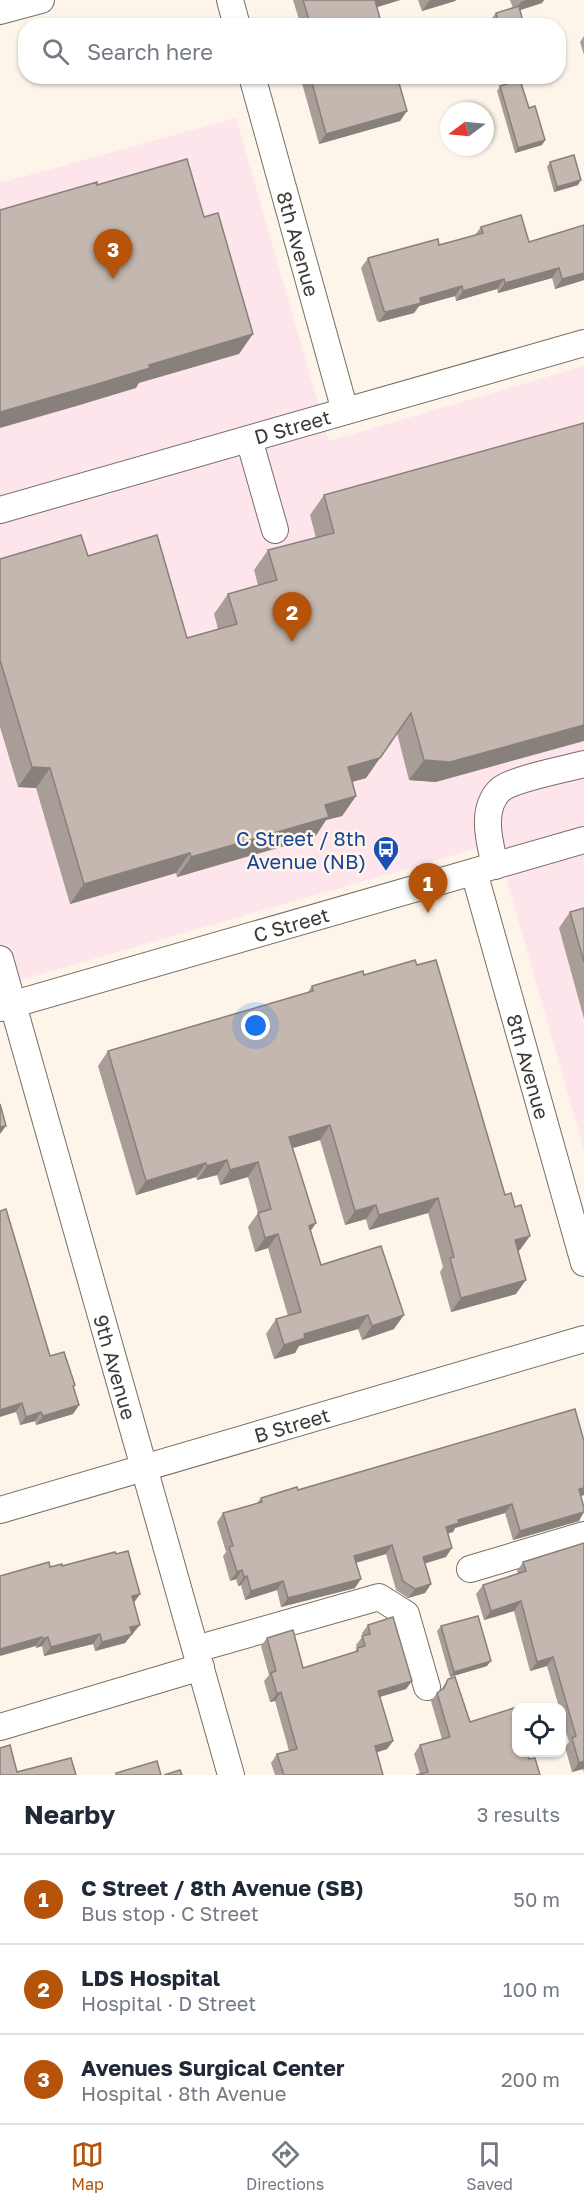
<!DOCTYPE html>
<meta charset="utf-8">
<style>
body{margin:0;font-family:"Golos Text",sans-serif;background:#f6f6f7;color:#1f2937}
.controls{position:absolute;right:18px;bottom:18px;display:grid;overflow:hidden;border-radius:12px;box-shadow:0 2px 4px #0004}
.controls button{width:54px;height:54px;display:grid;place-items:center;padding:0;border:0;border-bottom:2px solid #e0e1e3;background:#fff;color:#1f2937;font:30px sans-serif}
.compass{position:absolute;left:440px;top:102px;width:54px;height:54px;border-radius:50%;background:#fff;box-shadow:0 2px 4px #0004;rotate:254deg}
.you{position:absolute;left:256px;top:1026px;width:21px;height:21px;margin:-15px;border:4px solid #fff;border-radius:50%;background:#1a73e8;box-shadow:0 0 0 9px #1a73e833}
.badge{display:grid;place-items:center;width:39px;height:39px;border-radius:50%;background:#b45309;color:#fff;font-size:20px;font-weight:700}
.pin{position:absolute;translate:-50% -50px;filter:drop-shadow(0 2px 3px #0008)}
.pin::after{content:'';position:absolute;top:32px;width:21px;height:18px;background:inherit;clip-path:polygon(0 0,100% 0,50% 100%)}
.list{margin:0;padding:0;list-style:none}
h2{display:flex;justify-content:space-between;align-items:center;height:78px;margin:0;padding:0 24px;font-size:26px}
h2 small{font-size:20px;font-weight:400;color:#747a83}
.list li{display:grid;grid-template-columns:39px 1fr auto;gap:18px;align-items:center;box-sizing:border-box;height:90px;padding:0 24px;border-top:2px solid #e0e1e3}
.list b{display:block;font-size:22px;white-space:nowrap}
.list p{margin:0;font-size:20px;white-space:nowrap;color:#747a83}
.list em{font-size:20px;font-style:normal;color:#747a83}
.icon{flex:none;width:33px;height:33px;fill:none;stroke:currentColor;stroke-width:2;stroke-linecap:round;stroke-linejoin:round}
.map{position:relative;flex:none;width:584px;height:1775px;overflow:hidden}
.search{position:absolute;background:#fff;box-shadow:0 2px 4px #0004;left:18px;right:18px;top:18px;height:66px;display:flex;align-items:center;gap:15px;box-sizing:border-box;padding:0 21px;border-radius:24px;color:#747a83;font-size:22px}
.sheet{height:348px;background:#fff}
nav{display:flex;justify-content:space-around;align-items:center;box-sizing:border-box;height:84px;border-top:2px solid #e0e1e3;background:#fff;font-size:16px;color:#747a83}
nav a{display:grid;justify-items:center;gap:3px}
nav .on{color:#b45309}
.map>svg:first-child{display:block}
.medical{fill:#fee5ec}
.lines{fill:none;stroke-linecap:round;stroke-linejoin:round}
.minor-casing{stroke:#766e64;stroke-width:28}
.minor{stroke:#fff;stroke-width:26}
.wall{fill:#a89d97}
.shaded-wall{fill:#88807b}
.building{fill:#c3b7b0;stroke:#88807b;stroke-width:1.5}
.labels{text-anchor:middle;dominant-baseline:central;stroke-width:5;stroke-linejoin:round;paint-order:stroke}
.street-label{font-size:20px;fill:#3d3935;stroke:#fef5ea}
.transit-label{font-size:20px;fill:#164399;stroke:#fef5ea;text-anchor:end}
</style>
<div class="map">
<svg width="584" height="1775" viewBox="0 0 584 1775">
<rect width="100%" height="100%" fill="#fef5ea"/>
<!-- medical -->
<path class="medical" d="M236 118 329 441 584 366V1150L496 843 0 986V183Z"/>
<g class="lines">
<!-- minor casing -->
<g class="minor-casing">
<g id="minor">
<path d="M230 0 237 26"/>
<path d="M0 11 41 0"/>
<path id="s1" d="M252 76 345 411"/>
<path d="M249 439 275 530"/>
<path id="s2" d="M0 510 584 343"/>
<path d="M495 866C492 851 487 835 488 820 488 810 492 797 500 790 512 779 566 769 584 764"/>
<path id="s3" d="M474 872 584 1263"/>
<path id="s4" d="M0 959 231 1775"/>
<path id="s5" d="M0 1008 584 840"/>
<path id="s6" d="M0 1510 584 1339"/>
<path d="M470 1569 584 1535"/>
<path d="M196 1649 379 1597 406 1614 427 1687"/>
<path d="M0 1727 201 1667"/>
</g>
</g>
<!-- minor -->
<use href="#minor" class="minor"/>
</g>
<!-- wall -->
<path class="wall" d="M293 0H400L377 7 382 26H301Z
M418 0H456L455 1 422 11Z
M510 0H544L542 3 520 10 524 26H495L492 18 496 13 513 8Z
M584 36V55L580 42Z
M300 76H397L407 111 400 121 319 144Z
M500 86 529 108 545 140 542 145 515 153 497 91Z
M550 162 578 185 554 192 547 167Z
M481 227 529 242 584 280 555 289 552 278 498 293 497 289 456 301 455 296 419 306 414 313 379 322 377 321 361 268 368 258 439 245 475 235Z
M584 423 436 782 409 780 397 733 366 778 352 782 356 796 342 816 326 820 315 837 177 877 176 873 70 904 36 788 18 787 0 727V559L88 556 187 638 218 629 214 614 228 594 258 585 254 570 268 550 316 538 310 515 324 495Z
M584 908V1019L559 928 570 912Z
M364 975 520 1250 518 1251 516 1294 451 1312 440 1272 443 1267 428 1213 369 1230 366 1219 345 1225 320 1140 293 1148 311 1231 321 1265 394 1329 362 1340 358 1329 299 1346 295 1353 274 1359 266 1334 276 1319 288 1316 268 1248 255 1252 248 1227 258 1213 248 1177 220 1185 217 1175 197 1180 196 1177 136 1195 98 1066 108 1051 308 992 312 986Z
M50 1356 75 1385 74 1388 79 1405 73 1414 36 1425 35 1421 20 1425 16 1412Z
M584 1441V1495L581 1496 579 1521 513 1540 505 1513 455 1528 453 1532 448 1533 446 1557 425 1563 431 1584 425 1593 408 1598 396 1590 386 1554 356 1563 355 1588 281 1607 277 1590 245 1600 241 1585 238 1586 236 1579 230 1581 223 1556 226 1552 217 1522 223 1513 257 1503 261 1498 298 1490Z
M584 1543V1773L583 1769 572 1772 565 1747 569 1742 561 1717V1707H559L547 1666 530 1671 514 1611 484 1620 476 1594 483 1585 518 1574 517 1571 523 1562Z
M116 1554 140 1594 134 1603 133 1634H131L125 1643 95 1651 93 1644 44 1656 42 1646 36 1648V1646L50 1567 62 1566Z
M368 1625 412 1681 406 1689 380 1697 393 1741 387 1749 376 1752 383 1775H275L271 1763 277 1754 289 1751 275 1701 270 1702 264 1681 269 1675 261 1646 267 1638 303 1668 355 1652 357 1648 356 1645 363 1636 362 1633Z
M441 1626 487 1666 450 1677 437 1631Z
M448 1679 470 1722 529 1759 420 1774 414 1754 420 1745 442 1739 431 1701 437 1693 441 1690Z"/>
<!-- shaded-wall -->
<path class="shaded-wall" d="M375 0H400L368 10Z
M432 0H456L455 1 422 11 429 1Z
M526 0H544L542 3 514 12 521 2Z
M407 111 400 121 319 144 326 134Z
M545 140 542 145 515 153 518 148Z
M581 180 578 185 554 192 557 187Z
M559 268 552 278 498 293 505 283Z
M584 273V280L555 289 562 279Z
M504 279 497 289 456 301 463 291Z
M462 286 455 296 419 306 414 313 379 322 386 312 420 298Z
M253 334 239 354 139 383 136 388 80 405 0 428V412L149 365Z
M584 725V741L436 782 409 780 424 760Z
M380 758 366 778 333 787 348 767Z
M32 767 50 768 36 788 18 787Z
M356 796 342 816 326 820 315 837 177 877 191 857 325 805Z
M190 853 176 873 70 904 84 884Z
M330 1125 320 1140 279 1152 289 1137Z
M6 1126 0 1134V1127Z
M227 1160 217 1175 197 1180 207 1166Z
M258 1162 248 1177 220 1185 230 1170Z
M206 1163 196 1177 136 1195 146 1181Z
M438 1198 428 1213 369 1230 379 1215Z
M376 1205 366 1219 345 1225 355 1211Z
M316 1223 306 1238 309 1226Z
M278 1234 268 1248 255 1252 265 1238Z
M530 1236 520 1250 505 1254 515 1240Z
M526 1280 516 1294 451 1312 461 1298Z
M368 1315 358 1329 299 1346 295 1353 274 1359 284 1345 304 1334Z
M404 1315 394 1329 362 1340 372 1326Z
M22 1403 16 1412 0 1417V1410Z
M79 1405 73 1414 36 1425 43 1416Z
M41 1412 35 1421 20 1425 26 1417Z
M584 1488V1495L572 1498 579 1489Z
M512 1504 505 1513 455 1528 453 1532 440 1536 446 1527 458 1520Z
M584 1512 579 1521 513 1540 520 1531Z
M392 1545 386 1554 347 1565 354 1556Z
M452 1548 446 1557 417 1566 423 1557Z
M242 1570 236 1579 230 1581 237 1572Z
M247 1576 241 1585 238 1586 244 1577Z
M361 1579 355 1588 281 1607 288 1598Z
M283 1581 277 1590 245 1600 251 1591Z
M431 1584 425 1593 408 1598 415 1589Z
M140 1594 133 1603 132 1596Z
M521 1601 514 1611 484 1620 491 1611Z
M140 1625 125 1643 95 1651 102 1642 130 1627Z
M100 1634 93 1644 44 1656 51 1647Z
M42 1637 36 1646 0 1656V1649Z
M48 1637 42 1646 36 1648 43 1639Z
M553 1657 547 1666 530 1671 537 1662Z
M491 1661 487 1666 450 1677 454 1672Z
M412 1681 406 1689 372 1699 378 1691Z
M281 1692 275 1701 270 1702 277 1694Z
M393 1741 387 1749 369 1755 375 1746Z
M584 1761V1768L583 1769 572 1772 579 1763Z"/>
<!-- building -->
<path class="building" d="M303 0H375L382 26H311Z
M519 6 524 26H499L496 13Z
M310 76H397L407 111 326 134Z
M520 80 529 108 535 106 545 140 518 148 500 86Z
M574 155 581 180 557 187 550 162Z
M187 159 204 217 218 213 253 334 149 365 150 368 94 385 0 412V210L97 182V185Z
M521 215 529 242 584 225V273L562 279 559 268 505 283 504 279 463 291 462 286 420 298 421 303 386 312 384 311 368 258 438 239 439 245 483 233 481 227Z
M584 423V725L450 762 424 760 411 713 380 758 348 767 356 796 325 805 329 817 191 857 190 853 84 884 50 768 32 767 0 660V559L81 535 88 556 157 535 187 638 237 624 228 594 277 580 268 550 334 533 324 495Z
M584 908V962L570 912Z
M415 960 417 965 436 960 505 1195 511 1193 515 1207 521 1205 530 1236 515 1240 526 1280 461 1298 450 1258 454 1257 438 1198 379 1215 376 1205 355 1211 330 1125 289 1137 316 1223 309 1226 321 1265 381 1246 404 1315 372 1326 368 1315 304 1334 305 1338 284 1345 276 1319 301 1312 278 1234 265 1238 258 1213 271 1209 258 1162 230 1170 227 1160 207 1166 206 1163 146 1181 108 1051 313 991 312 986 363 971 364 975Z
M0 1104 6 1126 0 1127Z
M6 1209 50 1356 64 1352 75 1385 73 1386 79 1405 43 1416 41 1412 26 1417 22 1403 0 1410V1211Z
M575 1409 584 1441V1488L579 1489 584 1508V1512L520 1531 512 1504 458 1520 459 1523 446 1527 452 1548 423 1557 431 1584 415 1589 403 1581 392 1545 354 1556 361 1579 288 1598 283 1581 251 1591 247 1576 244 1577 242 1570 237 1572 229 1547 233 1546 223 1513 262 1502 261 1498 297 1487 298 1490Z
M584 1543V1761L579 1763 572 1738 576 1736 553 1657 537 1662 521 1601 491 1611 483 1585 526 1571 523 1562Z
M128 1551 140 1594 132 1596 140 1625 130 1627 132 1634 102 1642 100 1634 51 1647 48 1637 43 1639 42 1637 0 1649V1576L49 1562 50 1567 62 1564V1566L115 1552 116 1554Z
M478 1616 491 1661 454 1672 441 1626Z
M393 1617 412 1681 378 1691 393 1741 375 1746 383 1775H284L277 1754 297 1749 281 1692 277 1694 271 1673 276 1671 267 1638 293 1630 303 1668 358 1651 357 1648 365 1646 362 1636 370 1634 368 1625Z
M455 1677 470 1722 514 1708 516 1716V1752H527L529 1759 535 1758 540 1775H416L428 1772 420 1745 450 1737 437 1693 444 1688 448 1679Z
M10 1745 17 1772 71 1758 76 1775H0V1748Z
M157 1761 161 1775H116V1773Z
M180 1770 182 1775H164Z"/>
<!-- icons -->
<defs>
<g id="bus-pin" transform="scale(1.35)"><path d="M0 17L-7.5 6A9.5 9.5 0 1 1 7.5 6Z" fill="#1a4fb4" stroke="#fef5ea"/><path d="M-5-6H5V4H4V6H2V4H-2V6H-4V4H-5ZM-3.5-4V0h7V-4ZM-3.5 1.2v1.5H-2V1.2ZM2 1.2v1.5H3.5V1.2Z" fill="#fff"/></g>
</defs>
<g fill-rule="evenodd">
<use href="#bus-pin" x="386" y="849"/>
</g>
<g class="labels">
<!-- street labels -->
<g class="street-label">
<text stroke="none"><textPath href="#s1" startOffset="174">8th Avenue</textPath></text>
<text stroke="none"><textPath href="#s2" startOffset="304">D Street</textPath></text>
<text stroke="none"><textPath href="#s5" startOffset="303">C Street</textPath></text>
<text stroke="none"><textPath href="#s3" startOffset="202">8th Avenue</textPath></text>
<text stroke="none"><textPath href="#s4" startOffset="424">9th Avenue</textPath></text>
<text stroke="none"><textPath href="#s6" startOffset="304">B Street</textPath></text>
</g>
<!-- transit labels -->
<g class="transit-label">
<text x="366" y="838">C Street / 8th<tspan x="366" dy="23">Avenue (NB)</tspan></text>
</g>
</g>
</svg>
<div class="controls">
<button><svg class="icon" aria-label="locate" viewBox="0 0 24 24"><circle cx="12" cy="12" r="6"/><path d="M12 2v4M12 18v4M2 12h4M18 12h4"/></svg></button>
</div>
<svg class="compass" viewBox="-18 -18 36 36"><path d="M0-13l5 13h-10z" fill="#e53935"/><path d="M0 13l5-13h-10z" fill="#747a83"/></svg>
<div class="you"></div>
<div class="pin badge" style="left:428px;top:913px">1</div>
<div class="pin badge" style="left:292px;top:642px">2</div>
<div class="pin badge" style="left:113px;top:279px">3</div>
<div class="search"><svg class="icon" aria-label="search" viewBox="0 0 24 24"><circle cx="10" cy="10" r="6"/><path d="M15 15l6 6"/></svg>Search here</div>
</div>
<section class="sheet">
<h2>Nearby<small>3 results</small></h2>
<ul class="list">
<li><span class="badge">1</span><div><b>C Street / 8th Avenue (SB)</b><p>Bus stop · C Street</p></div><em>50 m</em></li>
<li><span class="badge">2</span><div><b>LDS Hospital</b><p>Hospital · D Street</p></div><em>100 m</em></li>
<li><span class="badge">3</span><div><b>Avenues Surgical Center</b><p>Hospital · 8th Avenue</p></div><em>200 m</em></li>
</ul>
</section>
<nav>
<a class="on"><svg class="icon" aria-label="map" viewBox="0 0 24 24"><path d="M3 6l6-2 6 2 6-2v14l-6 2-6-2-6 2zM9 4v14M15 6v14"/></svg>Map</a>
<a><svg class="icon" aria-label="directions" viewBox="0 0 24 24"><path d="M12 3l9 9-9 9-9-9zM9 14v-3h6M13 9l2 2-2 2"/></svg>Directions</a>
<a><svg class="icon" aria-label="saved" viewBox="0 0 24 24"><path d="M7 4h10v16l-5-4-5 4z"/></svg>Saved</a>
</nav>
